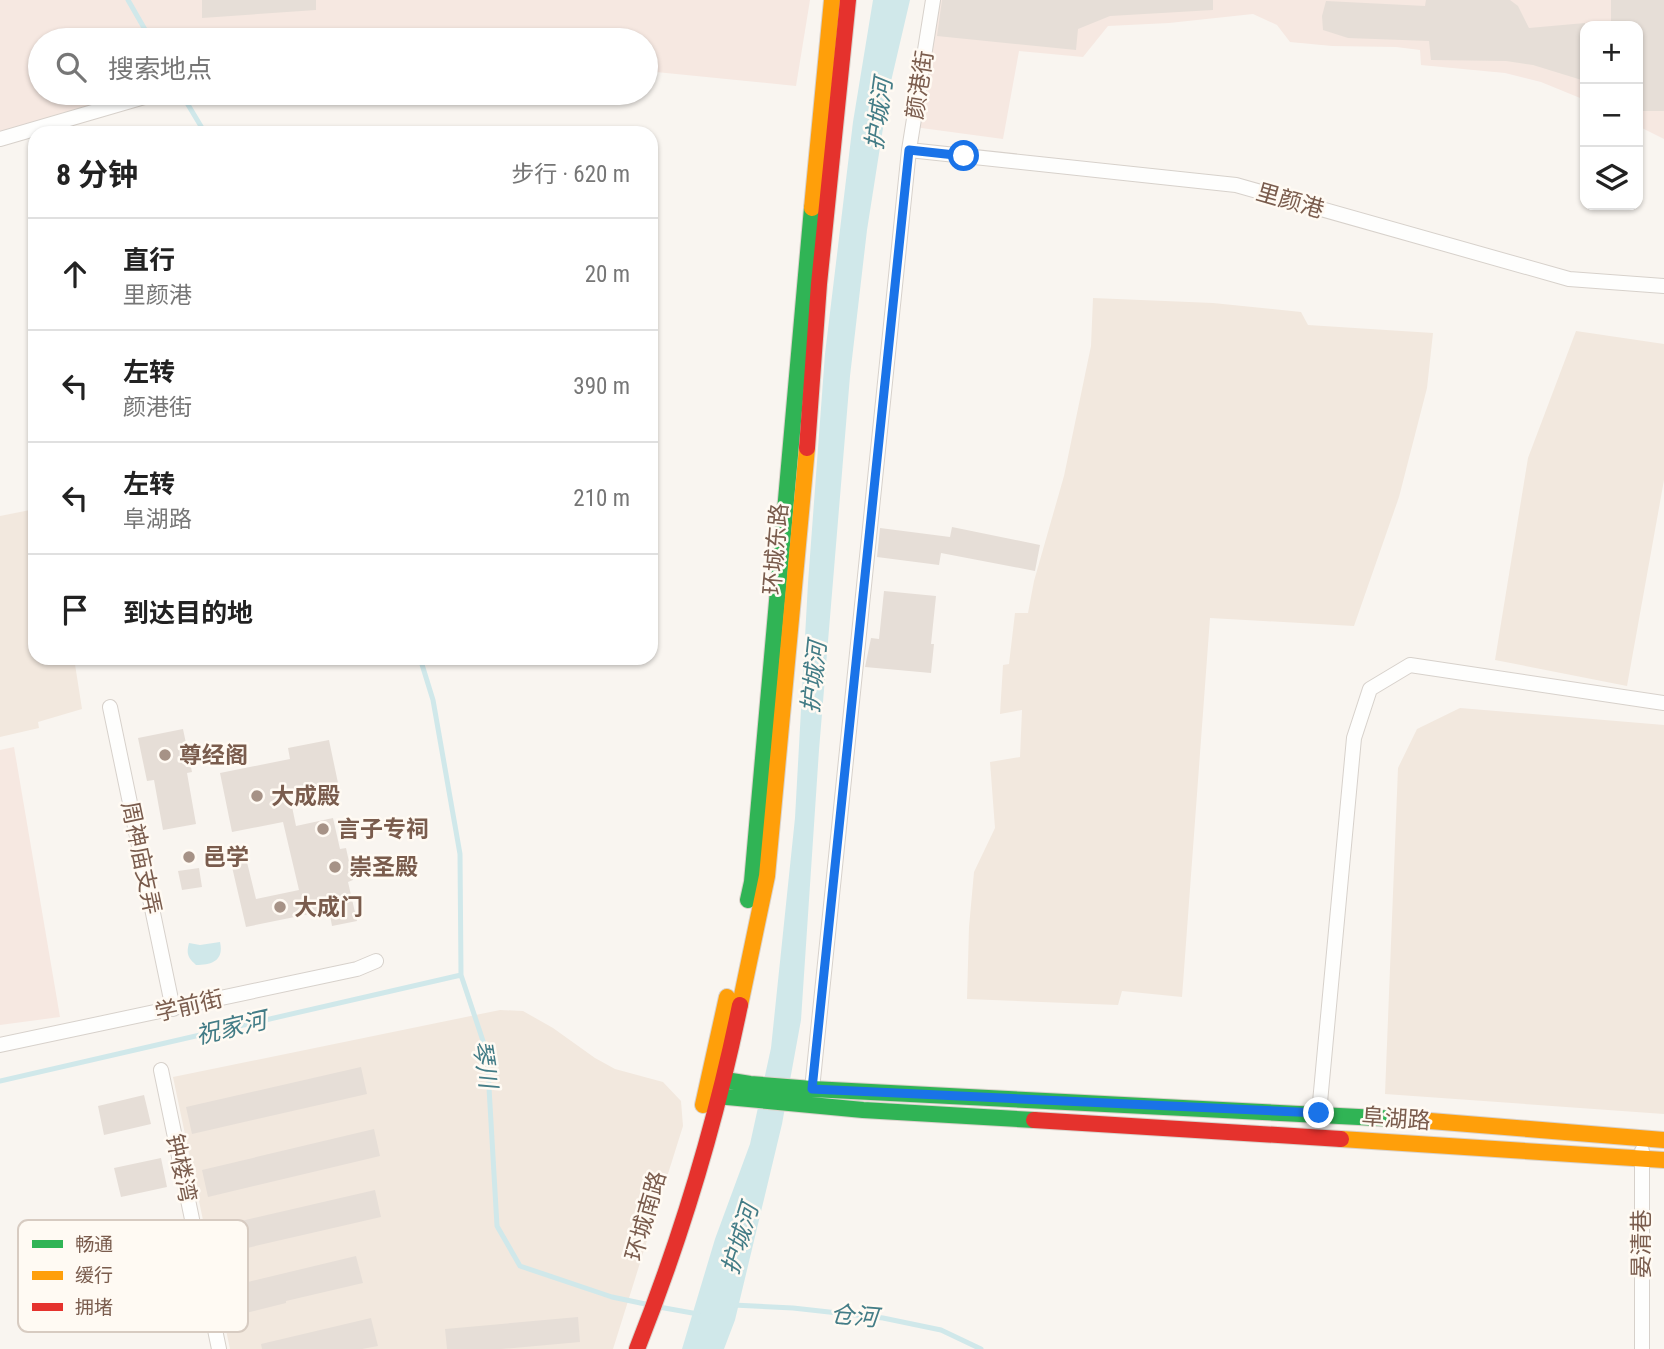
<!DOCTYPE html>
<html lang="zh">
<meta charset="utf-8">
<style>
body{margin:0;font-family:"Roboto Condensed","Noto Sans SC",sans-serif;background:#f2f2f2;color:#222}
.controls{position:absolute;right:21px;top:21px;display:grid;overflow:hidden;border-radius:14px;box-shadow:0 2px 5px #0004}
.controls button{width:63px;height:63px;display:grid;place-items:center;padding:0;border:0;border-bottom:2px solid #e0e0e0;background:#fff;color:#222;font:35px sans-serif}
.stop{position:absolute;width:21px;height:21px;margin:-16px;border:5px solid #1a73e8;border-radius:50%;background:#fff}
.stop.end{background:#1a73e8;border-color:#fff;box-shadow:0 2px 7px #0008}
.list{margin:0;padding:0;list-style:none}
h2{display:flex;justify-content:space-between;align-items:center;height:91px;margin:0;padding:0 28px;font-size:30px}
h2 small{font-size:23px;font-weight:400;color:#767676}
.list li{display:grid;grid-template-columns:46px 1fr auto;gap:21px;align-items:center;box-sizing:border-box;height:112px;padding:0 28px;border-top:2px solid #e0e0e0}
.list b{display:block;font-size:26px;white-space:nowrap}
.list p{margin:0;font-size:23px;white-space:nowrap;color:#767676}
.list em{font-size:23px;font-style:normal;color:#767676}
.icon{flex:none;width:38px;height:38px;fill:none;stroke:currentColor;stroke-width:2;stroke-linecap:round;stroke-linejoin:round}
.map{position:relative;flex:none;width:1664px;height:1349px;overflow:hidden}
.search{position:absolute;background:#fff;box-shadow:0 2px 5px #0004;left:28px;top:28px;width:630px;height:77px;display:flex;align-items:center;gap:18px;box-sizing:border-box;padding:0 24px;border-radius:38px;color:#767676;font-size:26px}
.panel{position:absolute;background:#fff;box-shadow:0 2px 5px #0004;left:28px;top:126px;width:630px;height:539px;border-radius:21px}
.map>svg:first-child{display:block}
.residential{fill:#f2e8de}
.commercial{fill:#f6e8e1}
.water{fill:#d0e8ea}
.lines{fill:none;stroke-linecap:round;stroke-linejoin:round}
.stream{stroke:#d0e8ea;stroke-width:5}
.building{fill:#e6ded7}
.street-casing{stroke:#d7d1cb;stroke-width:16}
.fast-casing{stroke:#d9d2cb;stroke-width:18}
.slow-casing{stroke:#d9d2cb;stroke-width:18}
.jam-casing{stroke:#d9d2cb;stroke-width:18}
.street{stroke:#fefefd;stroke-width:14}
.fast{stroke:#30b455;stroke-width:16}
.slow{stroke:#ff9f0a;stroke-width:16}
.jam{stroke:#e5322d;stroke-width:16}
.route{stroke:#1a73e8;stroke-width:9}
.poi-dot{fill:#a69286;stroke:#fffaf3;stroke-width:2.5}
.labels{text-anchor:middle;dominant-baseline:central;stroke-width:5;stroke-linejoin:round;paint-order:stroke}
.street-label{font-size:23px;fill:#7a5c4d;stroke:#fffaf3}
.poi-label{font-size:23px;font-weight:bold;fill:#7a5c4d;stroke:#fffaf3;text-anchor:start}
.water-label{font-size:24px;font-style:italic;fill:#437c86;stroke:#fffaf3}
.key{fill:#fffaf3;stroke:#d7cbc1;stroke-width:2}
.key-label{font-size:19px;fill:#7a5c4d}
</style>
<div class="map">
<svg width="1664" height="1349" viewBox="0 0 1664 1349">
<rect width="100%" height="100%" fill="#f9f5f0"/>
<!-- residential -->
<path class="residential" d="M1093 298 1213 303 1301 312 1308 325 1433 333 1427 388 1399 497 1354 626 1210 618 1182 997 1122 991 1118 1005 967 999 969 927 974 872 995 828 990 762 1020 757 1022 710 1000 714 1003 665 1009 664 1015 613H1028L1034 581 1064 476 1091 346Z
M1576 331 1664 344V480L1627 686 1495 660 1528 458Z
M35 509V658H74L82 709 38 722 39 728 0 737V516Z
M1460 708 1664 725V1114L1385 1094 1398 768 1417 729Z
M500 1010 523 1011 553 1028 595 1058 615 1069 663 1082 681 1101 683 1126 613 1349H230L173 1077Z"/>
<!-- commercial -->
<path class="commercial" d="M0 0H810L796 86 646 71V40H362V36L346 40H40V93H164L0 145Z
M932 0H1664V139L1638 126V26H1585V100L1541 82 1505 73 1421 65 1420 50 1396 47 1332 46 1290 42 1277 25 1253 14 1169 23 1108 26 1083 57 1019 51 1003 139 914 127Z
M14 747 60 1017 0 1025V750Z"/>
<!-- water -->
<path class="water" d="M873 0H910L889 90 867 230 850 376 819 750 801 1020 782 1124 735 1320 724 1349H682L715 1239 750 1144 771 1048 795 818 808 583 825 354 853 122Z
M220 942C224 960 213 965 196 965 188 958 186 954 189 943L200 945Z"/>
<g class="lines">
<!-- stream -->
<path class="stream" d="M128 0 151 40
M181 93 205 133
M420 658 433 700 460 854 461 975 487 1053 497 1226 520 1266 612 1297 650 1305
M0 1081 461 975
M733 1305 793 1308 883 1318 941 1330 981 1349
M659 1307 698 1314"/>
</g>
<!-- building -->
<path class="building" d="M202 0H316V10L202 18Z
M942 0H1213V10L1110 16 1078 29 1076 50 937 36Z
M1426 0H1510L1518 6 1529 28 1585 23V81L1533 65 1506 61 1431 60 1429 41 1348 38 1323 30 1322 16 1326 1 1425 6Z
M1611 0H1664V111H1638V26H1611Z
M952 527 1040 545 1035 571 941 553 939 565 877 557 880 528 950 537Z
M884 591 936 596 931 644H934L931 673 865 667 871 638 879 639Z
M183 729 192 772 187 773 196 824 163 830 154 780 147 781 138 738Z
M329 740 338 783 289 792 296 826 333 818 340 849 346 848 353 880 348 882 357 921 332 926 329 910 246 927 229 854 244 850 256 899 299 890 283 822 232 832 220 773 290 759 288 748Z
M199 868 202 887 182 890 178 871Z
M361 1067 367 1094 192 1134 186 1107Z
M144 1095 151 1124 104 1135 98 1106Z
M374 1129 380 1156 208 1197 202 1170Z
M161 1158 167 1187 121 1197 114 1168Z
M375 1190 381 1217 221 1254 215 1227Z
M356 1256 363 1283 286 1301V1303L234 1316 227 1287Z
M578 1317 580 1342 501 1349H447L445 1329Z
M371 1318 378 1346 362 1349H262L261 1344Z"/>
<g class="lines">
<!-- street casing -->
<g class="street-casing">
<path id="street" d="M0 139 158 93
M909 150 1236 185 1569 279 1664 286
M110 707 173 1009
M0 1045 357 969 376 961
M161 1070 219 1349
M812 1089 909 150 933 0
M1319 1113 1354 738 1370 689 1410 665 1664 703
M1642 1151V1349"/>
</g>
<!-- fast casing -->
<g class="fast-casing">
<path id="fast" d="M748 900 752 882 812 208
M713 1078 750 1084 812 1089 1418 1120
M706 1095 863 1110 1034 1120"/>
</g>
<!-- slow casing -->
<g class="slow-casing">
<path id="slow" d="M812 208 832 0
M740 1005 767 876 807 448
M703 1105 727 997
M1418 1120 1664 1140
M1341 1139 1664 1160"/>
</g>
<!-- jam casing -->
<g class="jam-casing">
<path id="jam" d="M807 448 819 284 848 0
M1034 1120 1341 1139
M637 1349C681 1238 716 1122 740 1005"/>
</g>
<!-- street -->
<use href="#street" class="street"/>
<!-- fast -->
<use href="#fast" class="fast"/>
<!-- slow -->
<use href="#slow" class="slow"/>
<!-- jam -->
<use href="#jam" class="jam"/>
</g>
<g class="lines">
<!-- route -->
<path class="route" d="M964 156 909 150 812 1089 1319 1113"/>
</g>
<!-- markers -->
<g class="poi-dot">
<circle cx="165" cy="755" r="7"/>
<circle cx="257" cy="796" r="7"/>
<circle cx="323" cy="829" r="7"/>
<circle cx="189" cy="857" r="7"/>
<circle cx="335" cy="867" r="7"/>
<circle cx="280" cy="907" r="7"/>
</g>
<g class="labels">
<!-- street labels -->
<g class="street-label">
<text transform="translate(920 85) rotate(-81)">颜港街</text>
<text transform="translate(1290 201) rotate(16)">里颜港</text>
<text transform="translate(776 549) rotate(-85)">环城东路</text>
<text transform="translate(141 858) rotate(78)">周神庙支弄</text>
<text transform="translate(189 1006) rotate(-13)">学前街</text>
<text transform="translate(1396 1119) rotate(4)">阜湖路</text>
<text transform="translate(181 1168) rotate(78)">钟楼湾</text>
<text transform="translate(646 1216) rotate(-74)">环城南路</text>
<text transform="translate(1641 1244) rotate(-90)">晏清巷</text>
</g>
<!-- poi labels -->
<g class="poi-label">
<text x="179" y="755">尊经阁</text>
<text x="271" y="796">大成殿</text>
<text x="337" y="829">言子专祠</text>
<text x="203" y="857">邑学</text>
<text x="349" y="867">崇圣殿</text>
<text x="294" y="907">大成门</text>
</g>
<!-- water labels -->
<g class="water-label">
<text transform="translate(879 114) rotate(-82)">护城河</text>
<text transform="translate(814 677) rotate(-84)">护城河</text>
<text transform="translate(231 1028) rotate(-13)">祝家河</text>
<text transform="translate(485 1064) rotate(81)">琴川</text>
<text transform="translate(740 1239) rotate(-73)">护城河</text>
<text transform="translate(854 1316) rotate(5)">仓河</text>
</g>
</g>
<!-- legend -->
<rect x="18" y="1220" width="230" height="112" rx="10" class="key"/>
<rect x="32" y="1240" width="31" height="8" fill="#30b455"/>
<rect x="32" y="1271" width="31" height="9" fill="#ff9f0a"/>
<rect x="32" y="1303" width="31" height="8" fill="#e5322d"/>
<g class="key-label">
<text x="75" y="1251">畅通</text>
<text x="75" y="1282">缓行</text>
<text x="75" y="1314">拥堵</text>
</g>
</svg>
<div class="controls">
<button>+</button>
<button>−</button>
<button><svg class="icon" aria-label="layers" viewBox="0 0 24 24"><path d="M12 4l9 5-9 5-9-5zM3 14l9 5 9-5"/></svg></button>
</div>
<div class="stop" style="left:964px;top:156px"></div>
<div class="stop end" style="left:1319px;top:1113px"></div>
<div class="search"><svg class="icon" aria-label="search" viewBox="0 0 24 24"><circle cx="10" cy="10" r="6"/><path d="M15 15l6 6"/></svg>搜索地点</div>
<section class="panel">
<h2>8 分钟<small>步行 · 620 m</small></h2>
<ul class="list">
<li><svg class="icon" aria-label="ahead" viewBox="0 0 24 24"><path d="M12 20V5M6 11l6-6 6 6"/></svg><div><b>直行</b><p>里颜港</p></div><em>20 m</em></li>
<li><svg class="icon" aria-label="left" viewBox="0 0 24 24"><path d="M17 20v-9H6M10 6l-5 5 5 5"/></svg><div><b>左转</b><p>颜港街</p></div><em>390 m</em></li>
<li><svg class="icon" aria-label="left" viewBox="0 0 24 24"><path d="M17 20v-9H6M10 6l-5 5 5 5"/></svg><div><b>左转</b><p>阜湖路</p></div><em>210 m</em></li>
<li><svg class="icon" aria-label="arrive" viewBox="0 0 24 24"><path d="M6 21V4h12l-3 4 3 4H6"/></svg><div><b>到达目的地</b></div></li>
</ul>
</section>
</div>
